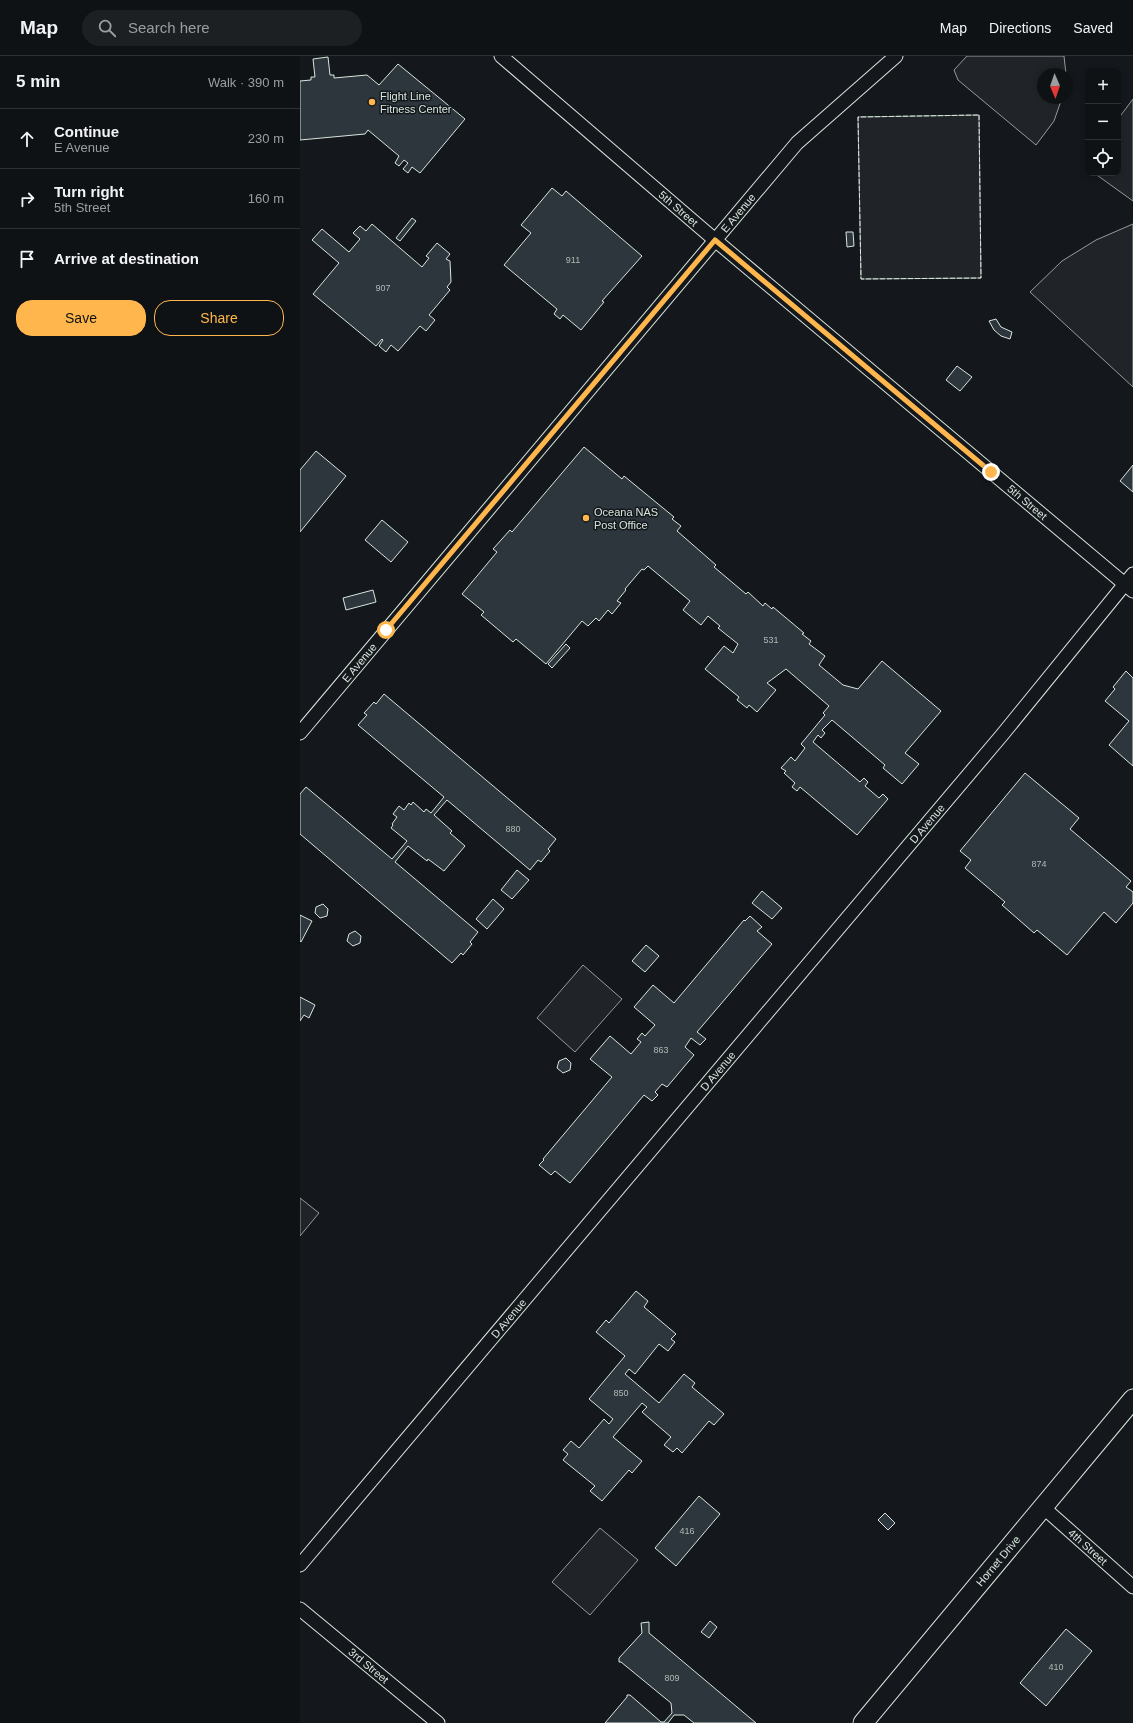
<!DOCTYPE html>
<meta charset="utf-8">
<style>
body{margin:0;font-family:Helvetica,sans-serif;background:#1d2022;color:#f1f3f6}
.controls{position:absolute;right:12px;top:12px;display:grid;overflow:hidden;border-radius:8px;box-shadow:0 2px 6px #0003}
.controls button{width:36px;height:36px;display:grid;place-items:center;padding:0;border:0;border-bottom:1px solid #2f3234;background:#0f1215;color:#f1f3f6;font:20px sans-serif}
.compass{position:absolute;left:737px;top:12px;width:36px;height:36px;border-radius:50%;background:#0f1215;box-shadow:0 2px 6px #0003;rotate:178deg}
.stop{position:absolute;width:12px;height:12px;margin:-9px;border:3px solid #ffb74d;border-radius:50%;background:#fff}
.stop.end{background:#ffb74d;border-color:#fff;box-shadow:0 1px 4px #0008}
.list{margin:0;padding:0;list-style:none}
h2{display:flex;justify-content:space-between;align-items:center;height:52px;margin:0;padding:0 16px;font-size:17px}
h2 small{font-size:13px;font-weight:400;color:#9b9ea0}
.list li{display:grid;grid-template-columns:26px 1fr auto;gap:12px;align-items:center;box-sizing:border-box;height:60px;padding:0 16px;border-top:1px solid #2f3234}
.list b{display:block;font-size:15px;white-space:nowrap}
.list p{margin:0;font-size:13px;white-space:nowrap;color:#9b9ea0}
.list em{font-size:13px;font-style:normal;color:#9b9ea0}
.actions{display:flex;gap:8px;padding:12px 16px}
.actions a{flex:1;padding:9px 0;border:1px solid #ffb74d;border-radius:16px;text-align:center;font-size:14px;color:#ffb74d}
.actions .main{background:#ffb74d;color:#111}
.icon{flex:none;width:22px;height:22px;fill:none;stroke:currentColor;stroke-width:2;stroke-linecap:round;stroke-linejoin:round}
.map{position:relative;flex:none;width:833px;height:1667px;overflow:hidden}
header{display:flex;align-items:center;gap:24px;box-sizing:border-box;height:56px;padding:0 20px;background:#0f1215;border-bottom:1px solid #2f3234}
header strong{font-size:19px}
nav{display:flex;gap:22px;margin-inline-start:auto;font-size:14px}
.search{width:280px;height:36px;background:#1d2022;display:flex;align-items:center;gap:10px;box-sizing:border-box;padding:0 14px;border-radius:22px;color:#9b9ea0;font-size:15px}
main{display:flex}
aside{flex:1;background:#0f1215}
.map>svg:first-child{display:block}
.green{fill:#202428;stroke:#939e99}
.building{fill:#2c363c;stroke:#d8e6dc}
.lines{fill:none;stroke-linecap:round;stroke-linejoin:round}
.street-casing{stroke:#d8e6dc;stroke-width:15}
.secondary-casing{stroke:#d8e6dc;stroke-width:21}
.street{stroke:#14181c;stroke-width:13}
.secondary{stroke:#14181c;stroke-width:19}
.fence{stroke:#d8e6dc;stroke-width:1;stroke-dasharray:5 2;stroke-linecap:butt}
.route{stroke:#ffb74d;stroke-width:5}
.poi-dot{fill:#ffb74d;stroke:#14181c;stroke-width:1.5}
.labels{text-anchor:middle;dominant-baseline:central;stroke-width:3;stroke-linejoin:round;paint-order:stroke}
.number-label{font-size:9px;fill:#adbab4}
.poi-label{font-size:11px;fill:#d8e6dc;stroke:#14181c;text-anchor:start}
.street-label{font-size:11px;fill:#d8e6dc;stroke:#14181c}
</style>
<header>
<strong>Map</strong>
<div class="search"><svg class="icon" aria-label="search" viewBox="0 0 24 24"><circle cx="10" cy="10" r="6"/><path d="M15 15l6 6"/></svg>Search here</div>
<nav><a>Map</a><a>Directions</a><a>Saved</a></nav>
</header>
<main>
<aside>
<h2>5 min<small>Walk · 390 m</small></h2>
<ul class="list">
<li><svg class="icon" aria-label="ahead" viewBox="0 0 24 24"><path d="M12 20V5M6 11l6-6 6 6"/></svg><div><b>Continue</b><p>E Avenue</p></div><em>230 m</em></li>
<li><svg class="icon" aria-label="right" viewBox="0 0 24 24"><path d="M7 20v-9h11M14 6l5 5-5 5"/></svg><div><b>Turn right</b><p>5th Street</p></div><em>160 m</em></li>
<li><svg class="icon" aria-label="arrive" viewBox="0 0 24 24"><path d="M6 21V4h12l-3 4 3 4H6"/></svg><div><b>Arrive at destination</b></div></li>
</ul>
<div class="actions"><a class="main">Save</a><a>Share</a></div>
</aside>
<div class="map">
<svg width="833" height="1667" viewBox="0 0 833 1667">
<rect width="100%" height="100%" fill="#14181c"/>
<!-- green -->
<path class="green" d="M667 0H764L766 18H743V42H762L754 65 736 89 658 24 654 14Z
M833 43V145L794 117H818V63Z
M679 59 681 222 561 223 558 61Z
M833 168V331L730 236 762 205 796 184Z
M283 909 322 943 275 996 237 962Z
M0 1142 19 1157 0 1180Z
M300 1472 338 1504 290 1559 252 1526Z"/>
<!-- building -->
<path class="building" d="M28 1 30 19H34V22L67 19 79 29 98 8 165 63 120 117 112 111 108 117 103 113 108 107 104 104 99 110 95 107 99 100 68 74 65 78 0 84V25L11 24V21H15L13 3Z
M252 132 262 140 266 135 342 200 302 245 304 246 281 274 263 259 260 263 254 258 257 253 204 209 231 177 221 169Z
M112 162 116 165 100 185 96 182Z
M72 168 122 211 129 202 126 200 137 187 150 198 146 203 150 205 151 226 147 231 150 234 129 259 135 264 126 275 120 270 98 295 91 289 86 296 79 290 83 284 82 283 76 290 13 238 39 207 12 184 22 173 49 196 60 183 53 177 60 170 66 175Z
M546 176H553L554 190 547 191Z
M696 263 701 271 712 276 710 283 701 280 694 274 689 265Z
M657 310 672 321 660 335 646 324Z
M284 391 322 423 324 420 374 461 372 463 381 470 377 475 416 509 414 511 446 538 448 536 463 550 465 547 472 553 473 551 504 577 502 578 511 585 509 588 525 600 519 609 543 629 558 633 582 605 641 655 605 697 619 708 602 728 583 712 585 709 532 664 522 674 525 677 521 682 518 679 513 686 560 726 564 722 568 726 565 730 579 742 583 738 588 743 557 779 500 731 497 735 492 731 495 727 484 717 486 715 481 712 491 701 495 705 505 692 501 688 525 659 523 657 529 650 486 613 467 627 476 634 457 656 449 649 447 652 437 644 439 641 405 613 424 590 433 597 438 588 418 572 420 570 408 560 401 569 383 554 390 545 348 510 344 514 342 513 325 533 326 534 317 545 321 547 312 558 308 554 299 565 296 562 288 570 282 565 246 608 216 583 213 586 181 559 184 556 162 538 197 496 193 493 210 474 212 476Z
M16 395 46 420 0 476V414Z
M833 409V436L820 425Z
M82 464 108 486 91 506 65 484Z
M73 534 76 546 46 554 43 542Z
M266 588 270 592 252 612 248 608Z
M826 615 833 622V710L809 689 829 665 805 645 815 633 813 631Z
M84 638 256 783 248 793 250 795 241 806 238 804 230 814 147 744 134 759 152 775 150 777 165 790 144 815 128 803 127 805 108 790 95 806 178 876 170 886 172 888 163 899 161 897 152 907 0 778V738L6 731 92 803 107 785 91 772 93 769 92 768 97 761 93 758 99 750 104 754 109 747 111 749 113 746 124 756 126 753 131 757 144 741 58 669 67 659 64 657 74 646 76 648Z
M725 717 779 762 770 773 831 825 826 831 833 836V847L816 867 804 856 767 899 737 874 734 877 702 849 705 846 665 812 671 804 660 795Z
M217 814 229 824 212 843 201 834Z
M462 835 482 852 472 863 452 847Z
M193 843 204 853 187 873 176 863Z
M23 848 28 853 27 860 20 862 15 857 16 851Z
M0 859 12 865 1 886 0 885Z
M450 860 462 871 457 875 472 888 397 976 406 983 400 989 391 982 385 991 394 999 367 1031 362 1028 355 1036 358 1039 352 1045 344 1039 270 1127 255 1115 251 1119 239 1109 244 1104 243 1103 312 1021 290 1003 310 980 331 998 341 986 337 983 342 977 345 980 355 969 334 951 353 929 374 947 444 864 445 865Z
M55 875 61 880 60 887 53 890 47 885 49 878Z
M346 889 359 900 345 916 332 905Z
M0 941 15 949 9 962 4 959 0 965Z
M266 1002 271 1007 270 1014 263 1017 257 1012 259 1005Z
M336 1235 348 1245 344 1251 376 1278 371 1283 375 1286 368 1295 359 1288 335 1318 329 1313 325 1318 359 1347 384 1318 395 1327 392 1331 424 1358 414 1369 409 1365 382 1397 377 1392 373 1396 364 1389 371 1381 342 1356 347 1351 342 1347 313 1381 342 1405 332 1417 329 1414 302 1445 290 1435 295 1430 263 1404 268 1398 263 1394 271 1385 279 1392 304 1363 309 1368 313 1363 289 1343 325 1300 296 1276 306 1264 309 1267Z
M399 1440 420 1458 376 1510 355 1492Z
M585 1457 595 1467 588 1474 578 1464Z
M410 1565 417 1571 409 1582 401 1576Z
M349 1566V1577L456 1667H394L384 1659H374L368 1667H305L327 1641V1639H330L361 1666H364L372 1657 371 1647 321 1606H319V1602L342 1577 341 1567Z
M766 1573 792 1595 746 1650 720 1627Z"/>
<g class="lines">
<!-- street casing -->
<g class="street-casing">
<g id="street">
<path id="s1" d="M201 0 415 184 833 535"/>
<path id="s2" d="M0 677 497 87 596 0"/>
<path id="s3" d="M743 1451 833 1531"/>
<path id="s4" d="M0 1509 702 679 833 518"/>
<path id="s5" d="M0 1553 138 1667"/>
</g>
</g>
<!-- secondary casing -->
<g class="secondary-casing">
<g id="secondary">
<path id="s6" d="M563 1667 833 1343"/>
</g>
</g>
<!-- street -->
<use href="#street" class="street"/>
<!-- secondary -->
<use href="#secondary" class="secondary"/>
<!-- fence -->
<path class="fence" d="M679 59 681 222 561 223 558 61Z"/>
</g>
<g class="lines">
<!-- route -->
<path class="route" d="M86 574 415 184 691 416"/>
</g>
<!-- markers -->
<g class="poi-dot">
<circle cx="72" cy="46" r="4"/>
<circle cx="286" cy="462" r="4"/>
</g>
<g class="labels">
<!-- number labels -->
<g class="number-label">
<text x="273" y="204">911</text>
<text x="83" y="232">907</text>
<text x="471" y="584">531</text>
<text x="213" y="773">880</text>
<text x="739" y="808">874</text>
<text x="361" y="994">863</text>
<text x="321" y="1337">850</text>
<text x="387" y="1475">416</text>
<text x="756" y="1611">410</text>
<text x="372" y="1622">809</text>
</g>
<!-- poi labels -->
<g class="poi-label">
<text x="80" y="40">Flight Line<tspan x="80" dy="13">Fitness Center</tspan></text>
<text x="294" y="456">Oceana NAS<tspan x="294" dy="13">Post Office</tspan></text>
</g>
<!-- street labels -->
<g class="street-label">
<text stroke="none"><textPath href="#s1" startOffset="234">5th Street</textPath></text>
<text stroke="none"><textPath href="#s2" startOffset="680">E Avenue</textPath></text>
<text stroke="none"><textPath href="#s1" startOffset="690">5th Street</textPath></text>
<text stroke="none"><textPath href="#s2" startOffset="92">E Avenue</textPath></text>
<text stroke="none"><textPath href="#s4" startOffset="971">D Avenue</textPath></text>
<text stroke="none"><textPath href="#s4" startOffset="647">D Avenue</textPath></text>
<text stroke="none"><textPath href="#s4" startOffset="323">D Avenue</textPath></text>
<text stroke="none"><textPath href="#s3" startOffset="60">4th Street</textPath></text>
<text stroke="none"><textPath href="#s6" startOffset="211">Hornet Drive</textPath></text>
<text stroke="none"><textPath href="#s5" startOffset="89">3rd Street</textPath></text>
</g>
</g>
</svg>
<div class="controls">
<button>+</button>
<button>−</button>
<button><svg class="icon" aria-label="locate" viewBox="0 0 24 24"><circle cx="12" cy="12" r="6"/><path d="M12 2v4M12 18v4M2 12h4M18 12h4"/></svg></button>
</div>
<svg class="compass" viewBox="-18 -18 36 36"><path d="M0-13l5 13h-10z" fill="#e53935"/><path d="M0 13l5-13h-10z" fill="#9b9ea0"/></svg>
<div class="stop" style="left:86px;top:574px"></div>
<div class="stop end" style="left:691px;top:416px"></div>
</div>
</main>
